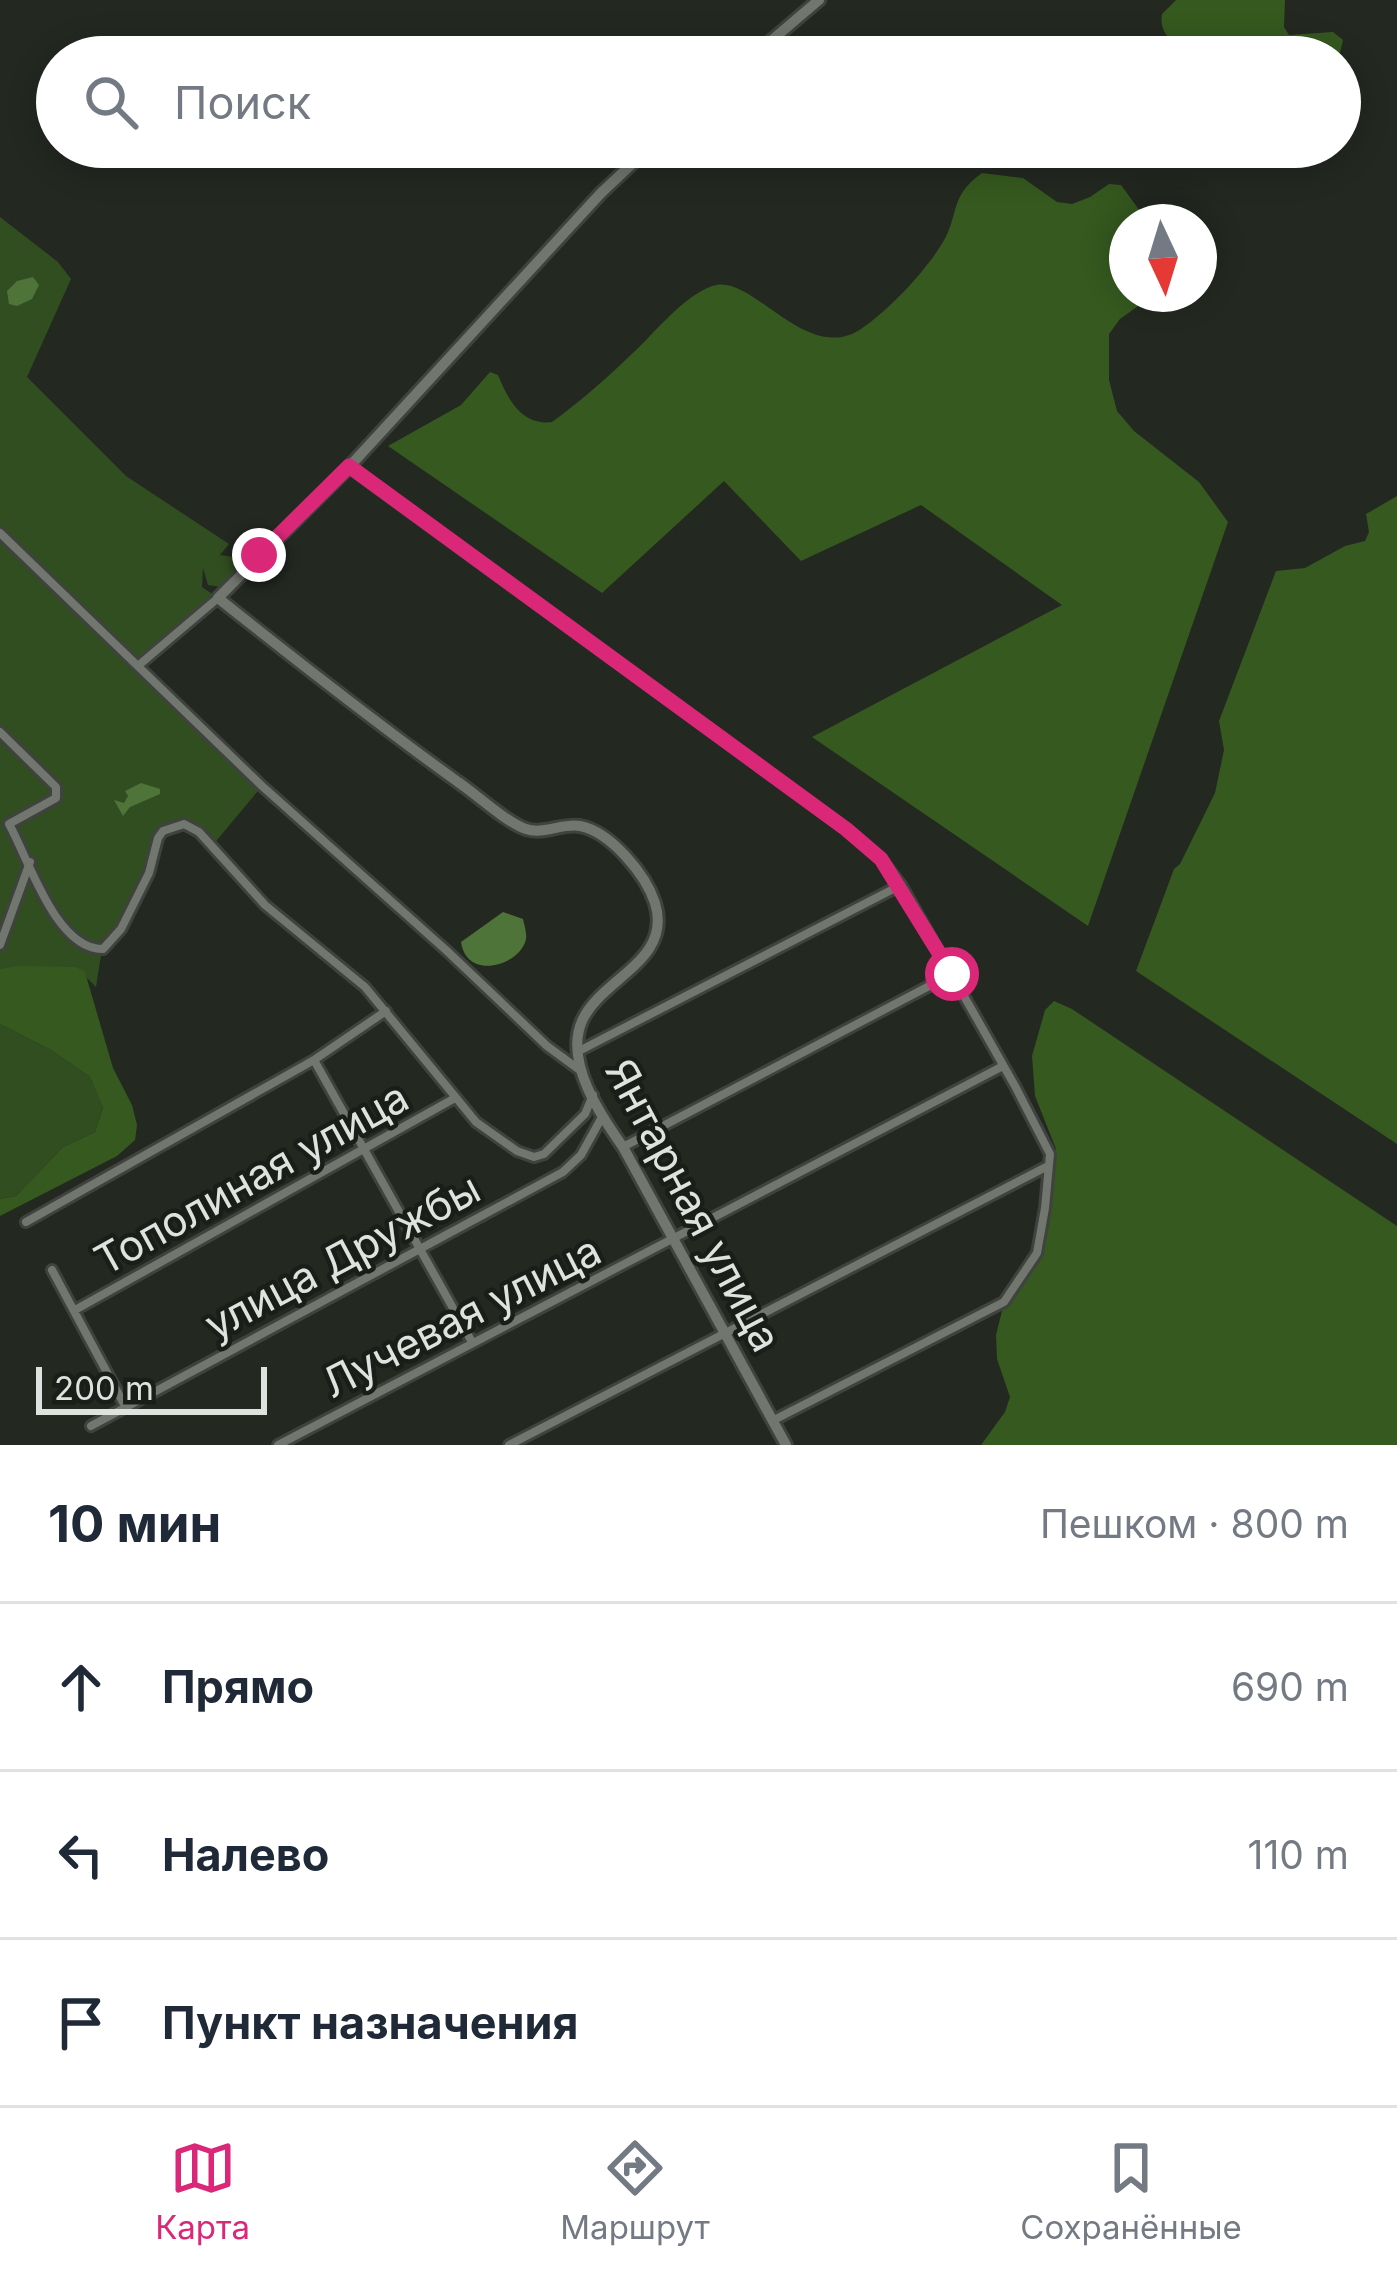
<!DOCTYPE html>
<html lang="ru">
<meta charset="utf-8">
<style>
body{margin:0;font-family:Inter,sans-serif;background:#f6f6f7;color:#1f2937}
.compass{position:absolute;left:1109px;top:204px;width:108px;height:108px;border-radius:50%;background:#fff;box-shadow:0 6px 30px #0003;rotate:176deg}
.scale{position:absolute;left:36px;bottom:30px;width:231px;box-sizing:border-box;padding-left:12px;border:6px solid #dfe2de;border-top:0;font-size:33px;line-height:42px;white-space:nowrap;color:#dfe2de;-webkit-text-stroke:9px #1a1e18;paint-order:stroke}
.stop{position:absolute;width:36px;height:36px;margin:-27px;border:9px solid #db2777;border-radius:50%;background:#fff}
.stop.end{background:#db2777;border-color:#fff;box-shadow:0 3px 12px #0008}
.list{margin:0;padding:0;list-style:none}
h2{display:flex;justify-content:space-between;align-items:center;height:156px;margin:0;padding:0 48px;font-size:51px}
h2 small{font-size:39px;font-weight:400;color:#747a83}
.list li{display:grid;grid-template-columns:78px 1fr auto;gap:36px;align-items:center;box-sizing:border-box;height:168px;padding:0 48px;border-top:3px solid #e0e1e3}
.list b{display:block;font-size:45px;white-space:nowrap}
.list em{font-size:39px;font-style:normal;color:#747a83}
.icon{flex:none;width:66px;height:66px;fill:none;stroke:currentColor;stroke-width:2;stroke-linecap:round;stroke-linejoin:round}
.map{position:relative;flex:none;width:1397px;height:1445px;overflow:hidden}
.search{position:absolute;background:#fff;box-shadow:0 6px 30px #0003;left:36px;right:36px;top:36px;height:132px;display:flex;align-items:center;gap:30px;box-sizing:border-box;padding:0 42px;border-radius:66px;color:#747a83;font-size:45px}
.sheet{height:660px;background:#fff}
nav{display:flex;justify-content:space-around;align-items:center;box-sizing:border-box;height:168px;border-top:3px solid #e0e1e3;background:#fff;font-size:33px;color:#747a83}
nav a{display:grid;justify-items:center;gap:6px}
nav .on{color:#db2777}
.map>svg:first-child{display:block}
.green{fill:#314e20}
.forest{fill:#35591f}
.water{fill:#4e743a}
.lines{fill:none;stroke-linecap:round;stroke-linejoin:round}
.street-casing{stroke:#3f423e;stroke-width:14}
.secondary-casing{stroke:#3f423e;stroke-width:16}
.street{stroke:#71766e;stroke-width:8}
.secondary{stroke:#71766e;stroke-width:10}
.route{stroke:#db2777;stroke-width:15}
.labels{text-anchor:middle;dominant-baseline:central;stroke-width:9;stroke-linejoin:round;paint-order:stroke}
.street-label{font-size:42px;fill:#dfe2de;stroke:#1a1e18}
</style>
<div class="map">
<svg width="1397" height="1445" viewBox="0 0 1397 1445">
<rect width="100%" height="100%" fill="#232821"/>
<!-- green -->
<path class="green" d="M0 217 58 262 71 279 27 377 126 476 229 544 220 555 242 558 245 562 221 587 208 585 203 568 202 587 218 598 140 665 262 786 212 846 184 824 163 831 152 864 121 929 102 949 96 987 76 967 0 969Z
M0 1024 51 1050 90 1077 103 1106 95 1132 63 1147 16 1196 0 1199Z"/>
<!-- forest -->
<path class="forest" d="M1176 0H1285L1284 27 1289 35 1333 32 1343 40 1339 57C1301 57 1152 74 1162 14Z
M982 173 1023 178 1057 202 1072 204 1090 197 1109 184 1121 185 1148 222H1127V294H1155L1120 319 1109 334V380L1117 411 1134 431 1199 482 1228 522 1088 926 812 737 1062 605 921 505 801 561 724 481 602 593 388 446 461 405 490 372 498 375C508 399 521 426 552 422 581 401 609 376 635 351 657 330 683 297 712 286 752 271 805 366 861 329 890 309 925 272 943 242 959 216 949 196 982 173Z
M1397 496V1144L1136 971 1174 869 1180 864 1215 793 1224 750 1219 721 1276 571 1305 568 1345 546 1365 541 1369 532 1366 514Z
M17 966 76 967 85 972 113 1068 132 1105 137 1125 135 1140 117 1156 0 1216V1199L16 1196 63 1147 95 1132 103 1107 90 1077 51 1050 0 1024V969Z
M1054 1001 1072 1009 1397 1226V1445H981L1005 1412 1010 1397 997 1359 996 1335 1002 1311 1039 1247 1056 1149 1035 1096 1032 1056 1045 1010Z"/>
<!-- water -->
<path class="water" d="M33 277 39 285 32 299 17 306 9 304 7 291 17 281Z
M141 783 160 789V794L130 807 123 816 114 800 124 803 128 796 125 791Z
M503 912 523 919C524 924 527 933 526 939 521 965 467 982 461 942Z"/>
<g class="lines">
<!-- street casing -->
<g class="street-casing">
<path id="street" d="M349 467 846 829 881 859 901 885 1015 1086 1050 1154 1045 1208 1037 1253 1004 1302 772 1421
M0 533 262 786 447 951 547 1046 581 1071
M139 665 218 598
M0 732 56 787V798L9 824C29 860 56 950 103 949L121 929 149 873 158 838 163 831 184 824 199 832 265 905 365 987 476 1122 517 1151 534 1157 544 1154 585 1114 593 1095
M0 945 30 862
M579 1051 901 885
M314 1060 472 1342
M623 1147 952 974
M26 1222 314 1060 386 1011
M52 1270 125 1406
M75 1310 455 1098
M91 1426 563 1172 581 1155 602 1117
M278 1445 1003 1066
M509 1445 1048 1166"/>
</g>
<!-- secondary casing -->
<g class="secondary-casing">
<path id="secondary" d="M752 57 819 0
M650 147 601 193 349 467 218 598C297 661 376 723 458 782 476 794 507 823 526 829 543 835 562 823 580 826 611 832 646 875 655 903 673 961 601 978 582 1021 564 1062 601 1116 623 1147L786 1445"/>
</g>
<!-- street -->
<use href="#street" class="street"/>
<!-- secondary -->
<use href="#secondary" class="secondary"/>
</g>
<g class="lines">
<!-- route -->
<path class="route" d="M259 555 349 466 846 829 881 859 952 974"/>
</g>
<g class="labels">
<!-- street labels -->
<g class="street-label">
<text transform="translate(251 1178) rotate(-29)">Тополиная улица</text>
<text transform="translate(694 1205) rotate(62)">Янтарная улица</text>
<text transform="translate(342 1256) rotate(-28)">улица Дружбы</text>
<text transform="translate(461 1316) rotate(-27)">Лучевая улица</text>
</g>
</g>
</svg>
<svg class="compass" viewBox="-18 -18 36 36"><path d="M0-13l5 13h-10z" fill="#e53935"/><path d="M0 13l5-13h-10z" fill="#747a83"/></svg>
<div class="scale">200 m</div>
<div class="stop" style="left:952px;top:974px"></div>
<div class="stop end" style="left:259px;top:555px"></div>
<div class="search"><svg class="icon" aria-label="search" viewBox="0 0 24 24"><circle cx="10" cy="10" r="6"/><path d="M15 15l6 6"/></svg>Поиск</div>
</div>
<section class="sheet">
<h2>10 мин<small>Пешком · 800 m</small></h2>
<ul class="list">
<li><svg class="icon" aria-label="ahead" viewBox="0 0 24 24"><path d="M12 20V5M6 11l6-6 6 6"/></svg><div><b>Прямо</b></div><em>690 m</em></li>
<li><svg class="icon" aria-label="left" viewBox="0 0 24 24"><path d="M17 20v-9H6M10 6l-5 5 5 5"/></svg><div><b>Налево</b></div><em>110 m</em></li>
<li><svg class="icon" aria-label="arrive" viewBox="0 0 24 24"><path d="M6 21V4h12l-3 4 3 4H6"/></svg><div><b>Пункт назначения</b></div></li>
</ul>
</section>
<nav>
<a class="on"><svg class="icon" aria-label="map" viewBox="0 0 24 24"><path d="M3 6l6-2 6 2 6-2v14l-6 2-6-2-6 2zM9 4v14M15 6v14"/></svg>Карта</a>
<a><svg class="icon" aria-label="directions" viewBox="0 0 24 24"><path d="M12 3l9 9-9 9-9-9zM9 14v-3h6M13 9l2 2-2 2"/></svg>Маршрут</a>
<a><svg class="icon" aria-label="saved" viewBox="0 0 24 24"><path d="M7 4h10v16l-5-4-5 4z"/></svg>Сохранённые</a>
</nav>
